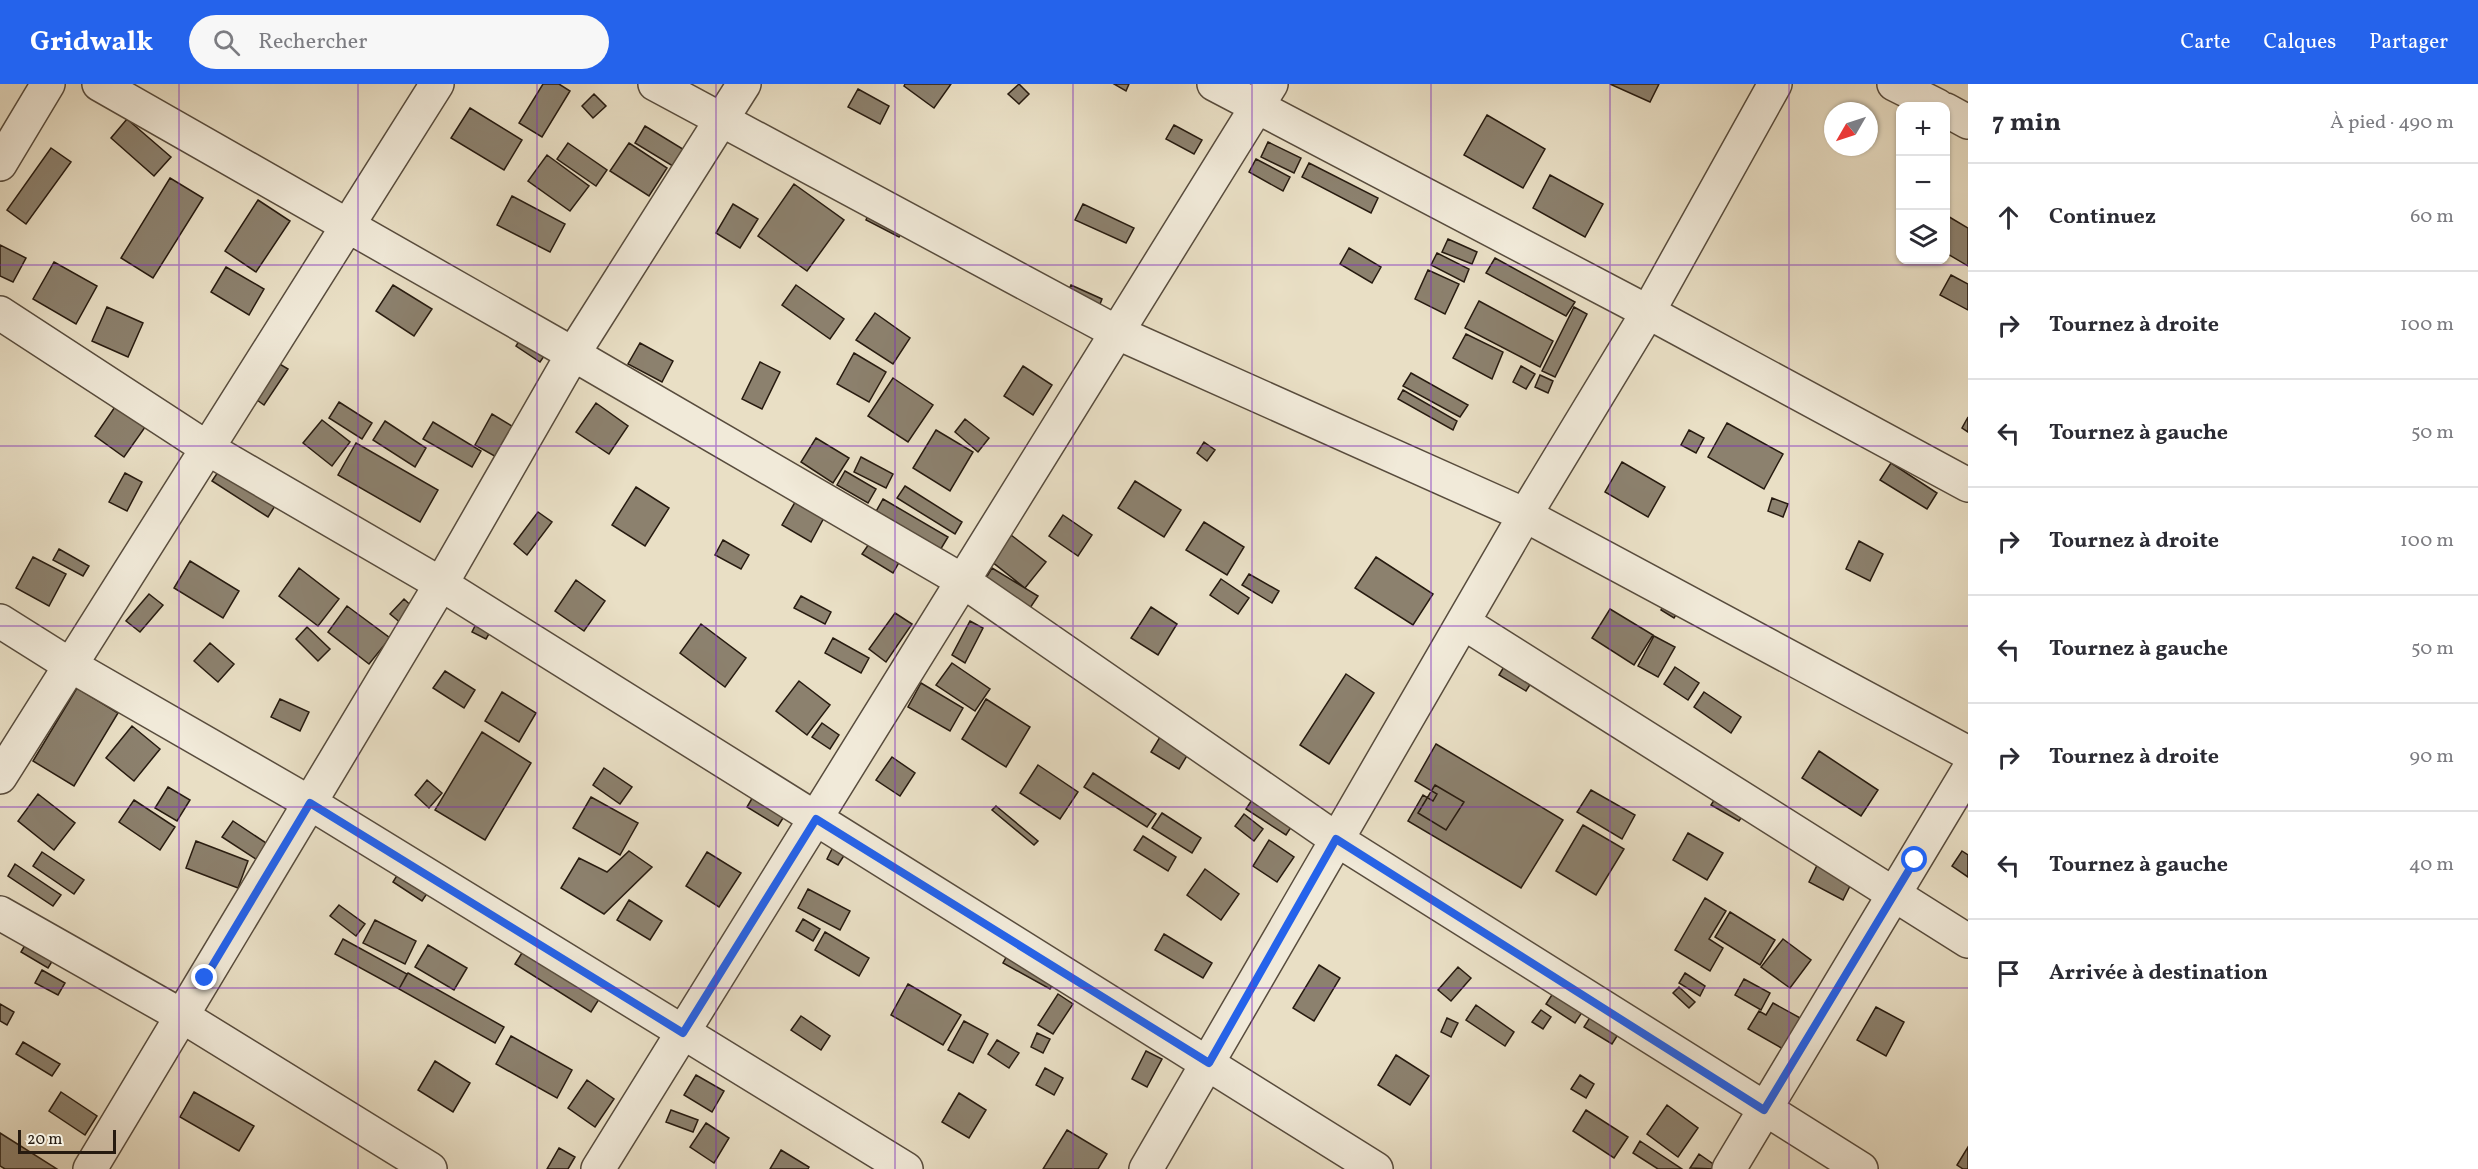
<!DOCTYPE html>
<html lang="fr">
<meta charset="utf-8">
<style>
body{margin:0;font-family:Vollkorn,serif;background:#f7f7f7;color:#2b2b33}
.controls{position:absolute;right:18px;top:18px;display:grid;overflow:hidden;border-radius:12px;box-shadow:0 2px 4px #0004}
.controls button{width:54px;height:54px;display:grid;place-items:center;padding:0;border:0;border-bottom:2px solid #e1e1e2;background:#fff;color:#2b2b33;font:30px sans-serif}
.compass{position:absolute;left:1824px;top:18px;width:54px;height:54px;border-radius:50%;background:#fff;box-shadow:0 2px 4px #0004;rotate:231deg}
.scale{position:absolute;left:18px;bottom:15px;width:98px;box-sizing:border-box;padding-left:6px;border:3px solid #271b10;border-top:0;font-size:16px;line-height:21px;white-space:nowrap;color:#271b10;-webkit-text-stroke:4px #f1ead9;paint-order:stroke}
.stop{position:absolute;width:18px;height:18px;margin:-14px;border:4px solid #2563eb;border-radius:50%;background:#fff}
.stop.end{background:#2563eb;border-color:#fff;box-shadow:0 2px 6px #0008}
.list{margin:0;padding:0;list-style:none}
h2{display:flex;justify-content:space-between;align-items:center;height:78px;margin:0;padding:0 24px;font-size:26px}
h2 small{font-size:20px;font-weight:400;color:#7c7c81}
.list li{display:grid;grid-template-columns:39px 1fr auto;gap:18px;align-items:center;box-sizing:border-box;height:108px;padding:0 24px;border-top:2px solid #e1e1e2}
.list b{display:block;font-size:22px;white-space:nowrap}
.list em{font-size:20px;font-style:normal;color:#7c7c81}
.icon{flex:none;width:33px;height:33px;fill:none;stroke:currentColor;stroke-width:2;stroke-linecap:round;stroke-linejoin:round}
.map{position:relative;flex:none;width:1968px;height:1085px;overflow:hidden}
header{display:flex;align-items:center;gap:36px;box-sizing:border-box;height:84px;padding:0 30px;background:#2563eb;color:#fff}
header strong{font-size:28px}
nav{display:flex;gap:33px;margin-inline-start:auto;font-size:21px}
.search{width:420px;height:54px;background:#f7f7f7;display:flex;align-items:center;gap:15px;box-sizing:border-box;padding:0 21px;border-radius:33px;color:#7c7c81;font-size:22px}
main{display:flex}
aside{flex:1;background:#fff}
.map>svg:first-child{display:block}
.building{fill:#8c816e;stroke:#271b10;stroke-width:1.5}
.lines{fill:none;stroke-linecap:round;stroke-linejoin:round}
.minor-casing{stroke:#584c3d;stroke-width:36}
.minor{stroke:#f1ead9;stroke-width:33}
.route{stroke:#2563eb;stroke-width:8}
.grid{fill:none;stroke:#7b2cbf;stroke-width:1.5;stroke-opacity:0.55}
</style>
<header>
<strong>Gridwalk</strong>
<div class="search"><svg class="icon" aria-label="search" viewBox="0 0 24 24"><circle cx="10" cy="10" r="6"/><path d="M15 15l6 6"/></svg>Rechercher</div>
<nav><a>Carte</a><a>Calques</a><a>Partager</a></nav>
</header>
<main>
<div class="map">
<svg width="1968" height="1085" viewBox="0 0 1968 1085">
<rect width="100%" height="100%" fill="#e9dfc5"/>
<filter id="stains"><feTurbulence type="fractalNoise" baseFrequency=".00333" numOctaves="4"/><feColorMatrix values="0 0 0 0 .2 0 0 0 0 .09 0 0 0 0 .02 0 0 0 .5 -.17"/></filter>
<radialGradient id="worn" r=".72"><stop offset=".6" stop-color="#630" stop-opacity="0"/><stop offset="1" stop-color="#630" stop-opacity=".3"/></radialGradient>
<!-- building -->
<path class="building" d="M543 0H559L570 7 542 53 519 39Z
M905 0H951L934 24 904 2Z
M1019 0 1029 10 1019 20 1008 10Z
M1114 0H1129L1126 7Z
M1610 0H1659L1650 18Z
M858 5 889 22 880 40 848 23Z
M594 10 606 22 593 34 582 22Z
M470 24 522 56 504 86 451 54Z
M1487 31 1545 65 1523 104 1464 71Z
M127 35 171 73 154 92 111 54Z
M1174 41 1202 56 1194 70 1166 55Z
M645 42 686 67 676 84 635 59Z
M1268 58 1301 74 1294 89 1261 73Z
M568 59 607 86 596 102 557 75Z
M629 59 667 84 649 112 610 87Z
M51 64 71 78 26 140 7 126Z
M547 71 589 102 570 127 528 97Z
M1256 75 1290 93 1283 107 1249 88Z
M1309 79 1378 114 1371 129 1302 93Z
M1550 91 1603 120 1585 153 1533 124Z
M170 94 203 114 153 194 121 174Z
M794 100 844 136 807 187 758 152Z
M512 112 565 140 550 168 497 141Z
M258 116 290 137 256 188 225 167Z
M733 120 758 135 740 164 716 149Z
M1083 120 1134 144 1126 159 1075 136Z
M871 125 904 143 899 153 866 136Z
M1946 131 1968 144V182L1946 169Z
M1448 155 1477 168 1472 180 1442 168Z
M0 161 26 174 13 198 0 192Z
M1349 164 1381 183 1372 199 1340 180Z
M1437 169 1469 185 1464 198 1431 181Z
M1495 174 1575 218 1566 232 1486 189Z
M54 178 97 202 76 240 33 215Z
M226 183 264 205 249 231 211 208Z
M1428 186 1459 200 1445 230 1415 215Z
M1951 191 1968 200V226L1940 211Z
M393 201 432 225 414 252 376 227Z
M796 201 844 235 830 255 782 221Z
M1071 201 1102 215 1097 228 1065 214Z
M1479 217 1553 257 1540 283 1465 244Z
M107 223 143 239 128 273 92 257Z
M1574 223 1587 230 1555 293 1542 287Z
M875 229 910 254 893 280 856 256Z
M524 249 549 265 540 278 516 262Z
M1466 250 1503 268 1492 295 1453 274Z
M640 259 673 277 662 298 628 280Z
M854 269 886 288 869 318 837 300Z
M273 276 288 285 264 321 250 311Z
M760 278 780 288 762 325 742 315Z
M1023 282 1052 301 1033 331 1004 312Z
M1521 282 1535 290 1526 305 1513 298Z
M1411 289 1468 321 1460 333 1403 302Z
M1540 291 1553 297 1548 309 1535 303Z
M893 294 933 321 908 358 868 332Z
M1403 306 1457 337 1453 346 1398 315Z
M119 317 148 339 124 373 95 352Z
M339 318 372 339 362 355 329 334Z
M596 319 628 342 609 370 576 348Z
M492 330 515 344 498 374 475 361Z
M1968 333V348L1962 344Z
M965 335 989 354 978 368 955 348Z
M322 336 350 358 332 382 303 359Z
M385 337 426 364 415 383 373 356Z
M433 338 481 367 472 383 423 355Z
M1727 339 1783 370 1764 405 1708 373Z
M936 346 973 368 950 407 913 384Z
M1689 346 1704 354 1696 369 1681 361Z
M816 354 849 374 833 399 801 378Z
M1204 358 1215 366 1207 377 1197 369Z
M356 359 438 406 420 438 338 391Z
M861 373 893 390 886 404 854 388Z
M1622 378 1665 403 1648 433 1605 408Z
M224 379 280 414 268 433 212 397Z
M1891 379 1937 409 1927 425 1880 396Z
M845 387 876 405 868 419 837 401Z
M125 389 142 398 127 427 109 418Z
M1135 397 1181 426 1164 453 1118 424Z
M905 402 962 438 955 450 897 414Z
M636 403 669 424 645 462 612 441Z
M798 413 826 430 811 458 782 441Z
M1772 414 1788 420 1783 433 1768 427Z
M883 415 948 453 939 468 874 431Z
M538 428 552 438 527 471 514 460Z
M1063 431 1092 451 1078 472 1049 452Z
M1204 438 1244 463 1227 491 1186 466Z
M1011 451 1046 478 1025 504 991 477Z
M723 456 749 471 741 485 715 471Z
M871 457 901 475 893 489 862 470Z
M1859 457 1883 470 1870 497 1846 485Z
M59 465 89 482 83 492 53 476Z
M33 473 66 490 49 522 16 504Z
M1376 473 1433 510 1413 541 1355 504Z
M190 477 239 507 223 534 174 504Z
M299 484 339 515 318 542 279 512Z
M992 484 1038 512 1030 524 984 497Z
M1249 490 1279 507 1272 519 1242 501Z
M1221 495 1249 514 1238 530 1210 511Z
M576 496 605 517 584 547 555 527Z
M149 510 163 521 140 548 126 537Z
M801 512 831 528 825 540 794 524Z
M1668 513 1682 521 1674 534 1661 526Z
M404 515 421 531 408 545 390 530Z
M347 522 390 554 369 580 328 548Z
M1151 523 1177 540 1158 571 1131 554Z
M1610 525 1653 551 1634 581 1592 554Z
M482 528 497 536 486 555 472 548Z
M895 529 912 540 886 578 869 565Z
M970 537 983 544 965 579 952 571Z
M701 540 746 574 725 603 680 569Z
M307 543 330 565 318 577 296 555Z
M1654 552 1675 563 1658 593 1638 582Z
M833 554 869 574 861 589 825 569Z
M210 559 234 580 218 598 194 577Z
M1511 571 1538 588 1526 607 1499 591Z
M952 579 990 605 975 627 936 601Z
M1675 583 1699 599 1688 616 1664 600Z
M445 587 475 606 464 624 433 604Z
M1346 590 1374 609 1329 680 1300 661Z
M799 597 830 621 807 651 776 627Z
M921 599 963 624 950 647 908 623Z
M77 604 118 629 74 702 33 677Z
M502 608 536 629 519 658 485 637Z
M1704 608 1741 633 1731 649 1694 623Z
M280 615 309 628 300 647 271 633Z
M986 615 1030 643 1006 683 962 655Z
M822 639 839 651 830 665 812 653Z
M132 642 160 665 134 697 106 674Z
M1166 643 1194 660 1179 685 1151 668Z
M482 648 531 679 485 756 435 726Z
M1436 660 1563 736 1521 804 1408 737 1423 711 1433 717 1437 710 1415 697Z
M1819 667 1878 706 1861 732 1802 694Z
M892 673 915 689 900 712 876 696Z
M1038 681 1078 708 1060 735 1020 709Z
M604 684 632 703 620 720 593 701Z
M1093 689 1156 730 1147 743 1084 703Z
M427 696 442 709 429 724 415 711Z
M1435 701 1464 718 1446 746 1418 729Z
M1723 702 1751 719 1739 737 1711 721Z
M168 703 190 716 177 737 155 724Z
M758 704 790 723 778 742 747 723Z
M1259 705 1299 731 1286 751 1246 725Z
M1591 706 1635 731 1622 755 1577 728Z
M38 710 75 739 54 766 18 737Z
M591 713 638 739 620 771 573 744Z
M134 716 175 743 160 766 119 738Z
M996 722 1038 757 1034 761 992 726Z
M1162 729 1201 754 1192 769 1152 744Z
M1244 730 1263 745 1254 757 1235 742Z
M233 737 272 763 262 779 222 753Z
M1583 741 1624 765 1596 811 1556 787Z
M1688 749 1723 769 1707 796 1673 776Z
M1143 752 1176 773 1168 787 1134 766Z
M1269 756 1294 773 1277 798 1253 782Z
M196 757 248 777 238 804 186 784Z
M833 763 845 770 838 781 827 775Z
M629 767 652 783 604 830 561 804 579 774 607 788Z
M1962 767 1968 771V793L1952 782Z
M42 768 84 796 74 810 33 782Z
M707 768 741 789 719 823 686 802Z
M1823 769 1857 788 1843 816 1809 798Z
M15 780 61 811 53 822 8 792Z
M404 780 434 799 422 817 393 798Z
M1205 785 1239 810 1221 836 1187 811Z
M808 805 850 827 840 846 798 824Z
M1705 814 1726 827 1709 855 1723 864 1710 887 1675 866Z
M629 816 662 837 650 856 617 836Z
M339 821 365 840 356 852 330 832Z
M1730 828 1775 856 1760 881 1715 853Z
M803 835 820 845 813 857 796 847Z
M375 836 416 857 405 880 363 859Z
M825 848 869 874 859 892 815 866Z
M1164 850 1212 879 1203 894 1155 866Z
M31 851 59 866 48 884 21 868Z
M343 855 407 890 399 905 335 870Z
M1783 855 1811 876 1790 904 1761 883Z
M530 856 606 904 591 928 515 880Z
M428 861 467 884 454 906 415 883Z
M1013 861 1060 888 1050 905 1003 879Z
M1319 881 1340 894 1314 937 1293 924Z
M1458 883 1471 894 1451 917 1438 906Z
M42 886 65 899 58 911 35 899Z
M408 889 504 943 495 959 399 905Z
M1685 889 1705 902 1700 912 1679 899Z
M1744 895 1770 909 1761 926 1735 911Z
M908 900 961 931 943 961 891 931Z
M1559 900 1588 919 1575 939 1546 920Z
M1679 903 1695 918 1689 924 1673 909Z
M1058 910 1073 920 1053 950 1038 941Z
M1773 919 1802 935 1785 966 1748 945 1759 927 1766 931Z
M0 920 14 928 7 941 0 937Z
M1476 921 1514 948 1505 962 1466 936Z
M1876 923 1904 938 1886 972 1857 956Z
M1596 924 1624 941 1612 960 1584 943Z
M1541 926 1551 933 1543 945 1532 938Z
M801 932 830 952 821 966 791 946Z
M1447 934 1458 939 1451 953 1441 948Z
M964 937 988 950 973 979 948 966Z
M1037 949 1050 955 1043 969 1031 963Z
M511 952 572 986 557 1014 496 980Z
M997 956 1019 969 1009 984 988 970Z
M23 958 60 980 52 992 16 970Z
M1146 967 1162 975 1147 1003 1132 995Z
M1396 971 1429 992 1410 1021 1378 1001Z
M435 977 470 999 453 1028 418 1006Z
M1045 984 1063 994 1054 1011 1036 1001Z
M696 991 724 1007 712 1028 684 1011Z
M1580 991 1594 1000 1586 1014 1571 1005Z
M587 996 614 1015 595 1043 568 1024Z
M61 1008 97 1032 85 1051 49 1027Z
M194 1008 254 1042 239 1067 180 1033Z
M959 1009 986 1026 969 1054 942 1038Z
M1667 1021 1698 1044 1678 1073 1647 1050Z
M671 1026 698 1036 693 1048 666 1038Z
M1586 1026 1628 1053 1614 1074 1573 1047Z
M706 1039 729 1054 714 1079 690 1063Z
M1067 1046 1107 1070 1098 1085H1043Z
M0 1049 57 1085H5L0 1082Z
M1640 1057 1682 1085H1658L1633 1069Z
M1968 1063V1085H1963L1957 1081Z
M559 1064 575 1073 568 1085H547Z
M781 1066 809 1083 808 1085H770Z
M1699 1070 1716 1082 1714 1085 1690 1084Z"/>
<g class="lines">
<!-- minor casing -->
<g class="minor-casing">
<path id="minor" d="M99 0 573 270 963 497 1336 755 1861 1085
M655 0 1118 249 1525 431 1968 669
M1214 0 1648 228 1968 401
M1894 0 1938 22
M1946 26 1968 38
M0 80 48 0
M0 229 207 364 441 500 1376 1085
M0 537 70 581 310 719 906 1085
M1464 539 1968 857
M0 693 437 0
M0 829 182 932 430 1085
M90 1085 441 500 573 270 744 0
M598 1085 1271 0
M1146 1085 1525 431 1648 228 1775 0
M1729 1085 1968 687"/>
</g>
<!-- minor -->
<use href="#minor" class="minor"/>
</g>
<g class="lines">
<!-- route -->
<path class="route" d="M205 894 310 719 683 949 816 735 1209 979 1336 755 1764 1026 1915 776"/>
</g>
<!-- grid -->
<path class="grid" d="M179 0V1085M358 0V1085M537 0V1085M716 0V1085M895 0V1085M1073 0V1085M1252 0V1085M1431 0V1085M1610 0V1085M1789 0V1085M0 181H1968M0 362H1968M0 542H1968M0 723H1968M0 904H1968"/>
<rect width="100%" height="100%" filter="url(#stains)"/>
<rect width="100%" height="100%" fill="url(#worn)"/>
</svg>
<div class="controls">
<button>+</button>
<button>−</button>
<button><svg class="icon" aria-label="layers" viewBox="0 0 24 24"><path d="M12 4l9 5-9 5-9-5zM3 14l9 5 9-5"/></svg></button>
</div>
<svg class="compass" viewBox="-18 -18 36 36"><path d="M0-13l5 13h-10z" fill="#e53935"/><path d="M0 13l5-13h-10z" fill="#7c7c81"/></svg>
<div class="scale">20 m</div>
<div class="stop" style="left:1915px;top:776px"></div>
<div class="stop end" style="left:205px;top:894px"></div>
</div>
<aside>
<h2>7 min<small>À pied · 490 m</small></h2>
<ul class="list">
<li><svg class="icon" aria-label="ahead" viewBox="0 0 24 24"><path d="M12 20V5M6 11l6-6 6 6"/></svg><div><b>Continuez</b></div><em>60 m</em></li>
<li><svg class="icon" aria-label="right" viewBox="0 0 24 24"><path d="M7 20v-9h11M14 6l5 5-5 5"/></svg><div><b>Tournez à droite</b></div><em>100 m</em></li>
<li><svg class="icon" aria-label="left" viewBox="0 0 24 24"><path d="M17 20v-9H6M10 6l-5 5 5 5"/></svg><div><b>Tournez à gauche</b></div><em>50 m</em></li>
<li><svg class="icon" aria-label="right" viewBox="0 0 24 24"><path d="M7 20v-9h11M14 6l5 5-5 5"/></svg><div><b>Tournez à droite</b></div><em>100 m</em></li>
<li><svg class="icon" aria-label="left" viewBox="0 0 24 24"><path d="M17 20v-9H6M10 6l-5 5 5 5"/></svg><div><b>Tournez à gauche</b></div><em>50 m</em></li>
<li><svg class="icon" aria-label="right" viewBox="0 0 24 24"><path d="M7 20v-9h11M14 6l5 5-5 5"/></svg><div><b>Tournez à droite</b></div><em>90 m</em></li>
<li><svg class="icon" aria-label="left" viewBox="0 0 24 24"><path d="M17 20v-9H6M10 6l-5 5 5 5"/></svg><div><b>Tournez à gauche</b></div><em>40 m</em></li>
<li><svg class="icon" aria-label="arrive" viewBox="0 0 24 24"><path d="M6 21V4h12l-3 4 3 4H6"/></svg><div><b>Arrivée à destination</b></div></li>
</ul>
</aside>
</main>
